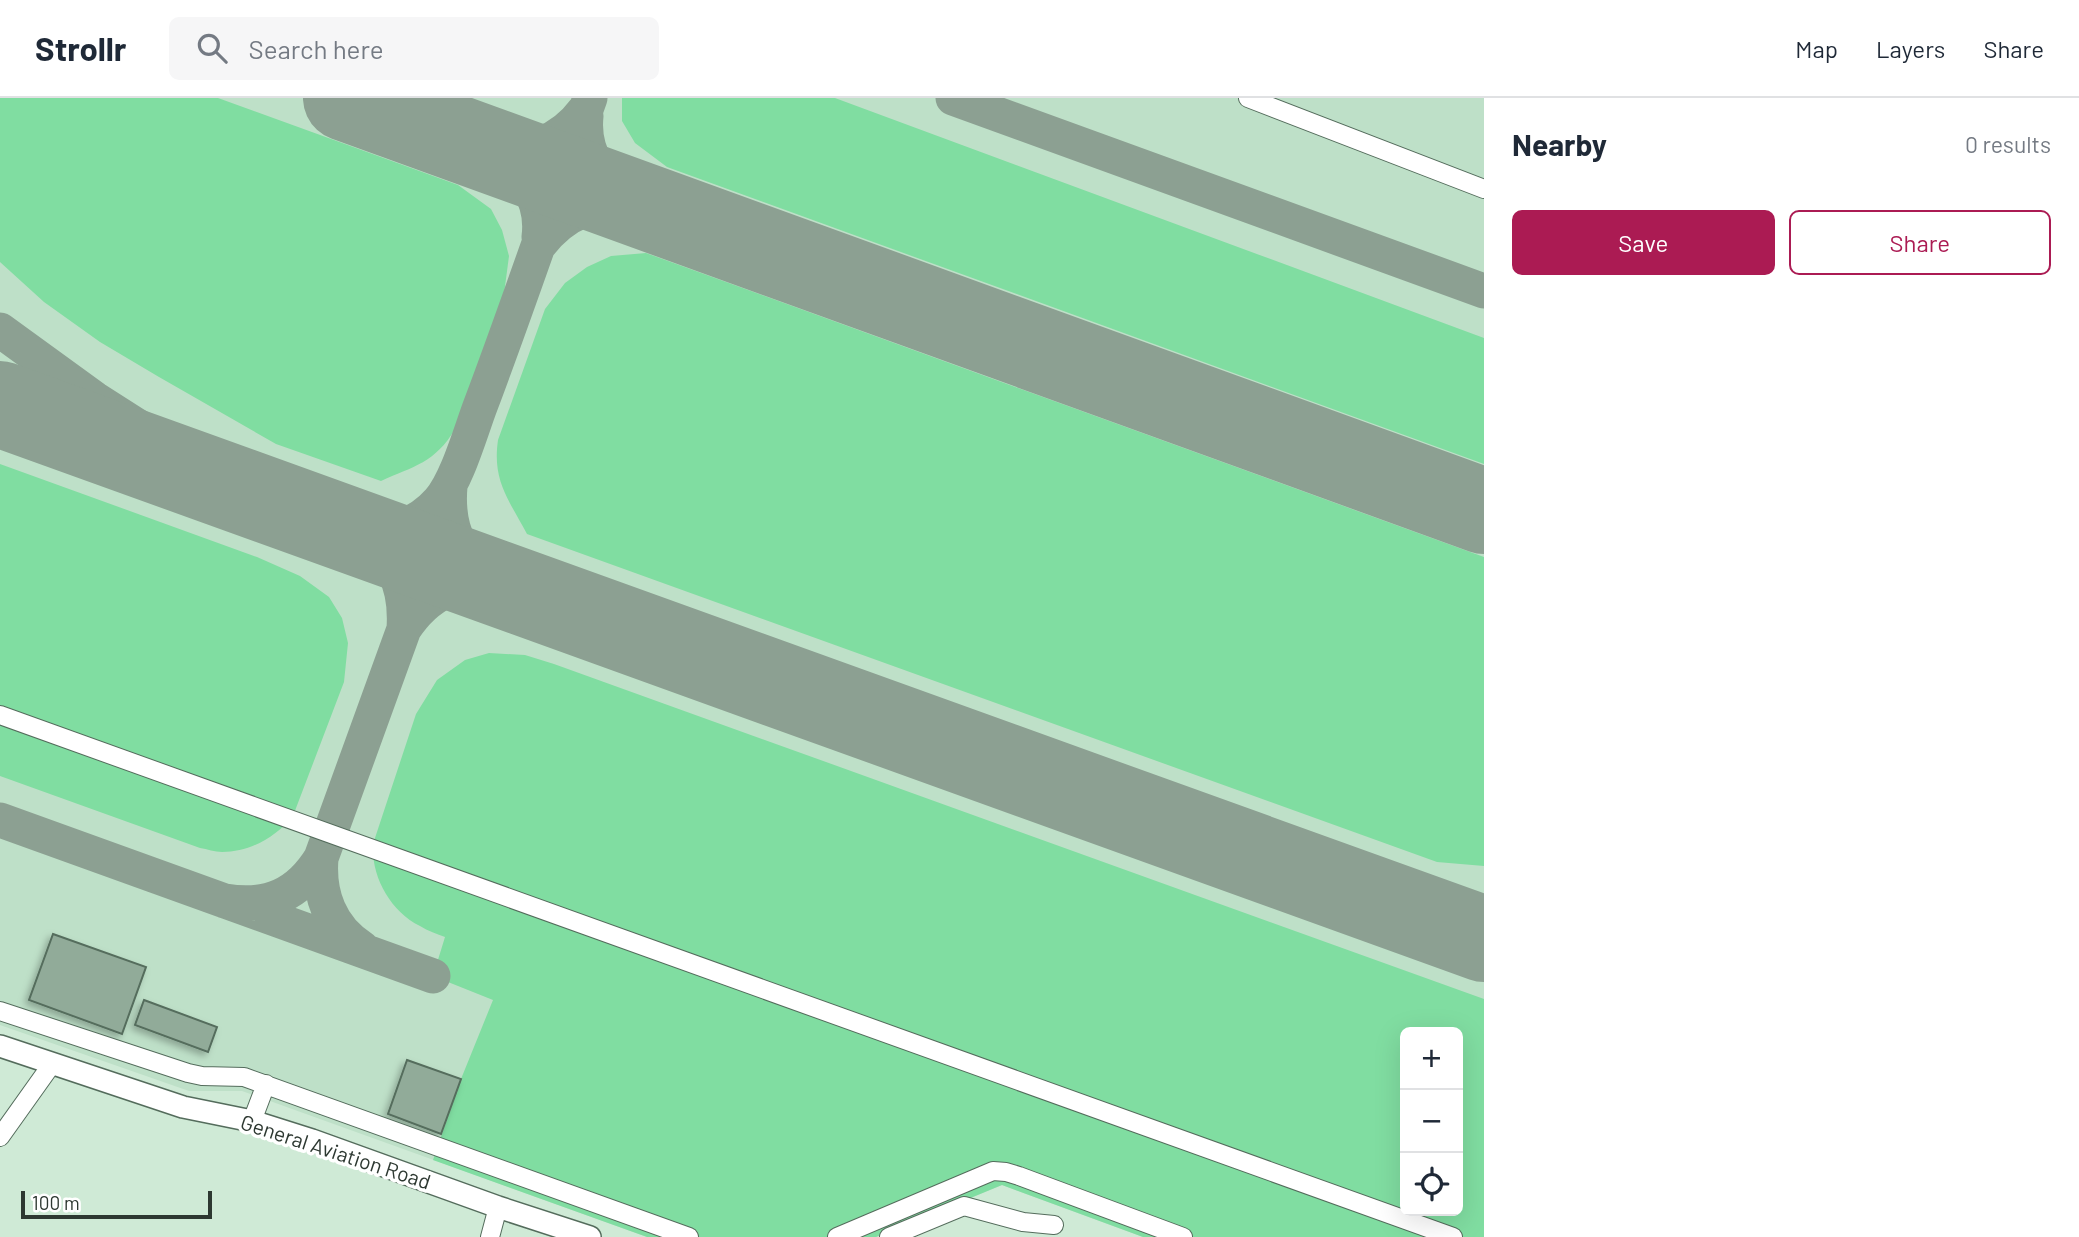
<!DOCTYPE html>
<meta charset="utf-8">
<style>
body{margin:0;font-family:Barlow,sans-serif;background:#f6f6f7;color:#1f2937}
.controls{position:absolute;right:21px;bottom:21px;display:grid;overflow:hidden;border-radius:10px;box-shadow:0 7px 28px #0002}
.controls button{width:63px;height:63px;display:grid;place-items:center;padding:0;border:0;border-bottom:2px solid #e0e1e3;background:#fff;color:#1f2937;font:35px sans-serif}
.scale{position:absolute;left:21px;bottom:18px;width:191px;box-sizing:border-box;padding-left:7px;border:4px solid #2d3831;border-top:0;font-size:19px;line-height:24px;white-space:nowrap;color:#2d3831;-webkit-text-stroke:5px #fff;paint-order:stroke}
.list{margin:0;padding:0;list-style:none}
h2{display:flex;justify-content:space-between;align-items:center;height:91px;margin:0;padding:0 28px;font-size:30px}
h2 small{font-size:23px;font-weight:400;color:#747a83}
.actions{display:flex;gap:14px;padding:21px 28px}
.actions a{flex:1;padding:16px 0;border:2px solid #ab1b53;border-radius:10px;text-align:center;font-size:24px;color:#ab1b53}
.actions .main{background:#ab1b53;color:#fff}
.icon{flex:none;width:38px;height:38px;fill:none;stroke:currentColor;stroke-width:2;stroke-linecap:round;stroke-linejoin:round}
.map{position:relative;flex:none;width:1484px;height:1139px;overflow:hidden}
header{display:flex;align-items:center;gap:42px;box-sizing:border-box;height:98px;padding:0 35px;background:#fff;border-bottom:2px solid #e0e1e3}
header strong{font-size:33px}
nav{display:flex;gap:38px;margin-inline-start:auto;font-size:24px}
.search{width:490px;height:63px;background:#f6f6f7;display:flex;align-items:center;gap:18px;box-sizing:border-box;padding:0 24px;border-radius:10px;color:#747a83;font-size:26px}
main{display:flex}
aside{flex:1;background:#fff}
.map>svg:first-child{display:block}
.built{fill:#bee0c8;fill-rule:evenodd}
.green{fill:#80dda1;fill-rule:evenodd}
.lines{fill:none;stroke-linecap:round;stroke-linejoin:round}
.taxiway{stroke:#8ca092;stroke-width:35}
.runway{stroke:#8ca092;stroke-width:86}
.building{fill:#91ab99;stroke:#556d5d;stroke-width:2;filter:url(#shadow)}
.minor-casing{stroke:#546c5c;stroke-width:20}
.major-casing{stroke:#546c5c;stroke-width:24}
.minor{stroke:#fff;stroke-width:18}
.major{stroke:#fff;stroke-width:21}
.labels{text-anchor:middle;dominant-baseline:central;stroke-width:7;stroke-linejoin:round;paint-order:stroke}
.street-label{font-size:21px;fill:#2d3831;stroke:#fff}
</style>
<header>
<strong>Strollr</strong>
<div class="search"><svg class="icon" aria-label="search" viewBox="0 0 24 24"><circle cx="10" cy="10" r="6"/><path d="M15 15l6 6"/></svg>Search here</div>
<nav><a>Map</a><a>Layers</a><a>Share</a></nav>
</header>
<main>
<div class="map">
<svg width="1484" height="1139" viewBox="0 0 1484 1139">
<defs>
<filter id="shadow"><feDropShadow dx="-3.5" dy="3.5" stdDeviation="3.5" flood-color="#0004"/></filter>
</defs>
<rect width="100%" height="100%" fill="#cfead6"/>
<!-- built -->
<path class="built" d="M0 0H1484V1139H1143L1002 1087 876 1139H647L242 993H189L0 927ZM1405 934H1458V1113H1405Z"/>
<!-- green -->
<path class="green" d="M0 0H218L458 87 491 111 502 132 509 158 504 196 455 331C435 365 414 368 381 383L276 346 159 279 100 244 44 204 0 164Z
M622 0H835L1484 240V366L667 69 635 45 622 23Z
M646 155 1484 459V768L1437 764 527 436C509 402 492 383 498 342L545 211 565 185 587 169 611 158Z
M0 366 257 459 300 478 329 499 342 520 348 545 344 584 293 718C276 739 250 754 222 754 215 754 207 751 200 750L0 678Z
M489 555 525 557 554 566 1484 901V1139H1143L1002 1087 876 1139H647L433 1062 461 981 493 902 433 878 445 839C437 836 428 833 420 828 390 813 371 778 373 746L416 616 437 582 465 562ZM1405 934H1458V1113H1405Z"/>
<g class="lines">
<!-- taxiway -->
<path class="taxiway" d="M953 0 1484 193
M586 18C582 56 604 88 637 106
M489 52C521 72 544 99 539 139
M489 52C526 56 561 44 584 13
M539 147C565 113 596 103 637 106
M0 232 95 301 142 331 268 403
M450 388C446 434 462 463 501 487
M353 433C386 437 416 429 439 403 457 383 471 332 481 306 519 205 554 102 590 0
M353 433C392 457 407 485 404 531
M0 722 433 878
M321 760C318 796 330 830 362 850
M1355 794 1484 816
M225 803C268 810 298 797 321 760L404 531C428 495 458 481 501 487"/>
<!-- runway -->
<path class="runway" d="M346 0 1484 413
M0 306 1484 841"/>
</g>
<!-- building -->
<path class="building" d="M53 836 146 869 122 936 29 902Z
M144 902 217 929 208 954 135 927Z
M407 962 461 981 441 1036 388 1016Z"/>
<g class="lines">
<!-- minor casing -->
<g class="minor-casing">
<path id="minor" d="M1248 0 1484 91
M0 617 1453 1139
M0 913 188 975 202 978 244 979 689 1139
M252 1023 266 986
M0 1039 52 966
M490 1139 498 1109
M837 1139 993 1073 1006 1074 1019 1078 1183 1139
M889 1139 964 1108 1023 1124 1054 1127"/>
</g>
<!-- major casing -->
<g class="major-casing">
<path id="major" d="M0 948 183 1009 252 1023 312 1042 498 1109 590 1139"/>
</g>
<!-- minor -->
<use href="#minor" class="minor"/>
<!-- major -->
<use href="#major" class="major"/>
</g>
<g class="labels">
<!-- street labels -->
<g class="street-label">
<text transform="translate(336 1053) rotate(18)">General Aviation Road</text>
</g>
</g>
</svg>
<div class="controls">
<button>+</button>
<button>−</button>
<button><svg class="icon" aria-label="locate" viewBox="0 0 24 24"><circle cx="12" cy="12" r="6"/><path d="M12 2v4M12 18v4M2 12h4M18 12h4"/></svg></button>
</div>
<div class="scale">100 m</div>
</div>
<aside>
<h2>Nearby<small>0 results</small></h2>
<ul class="list">
</ul>
<div class="actions"><a class="main">Save</a><a>Share</a></div>
</aside>
</main>
